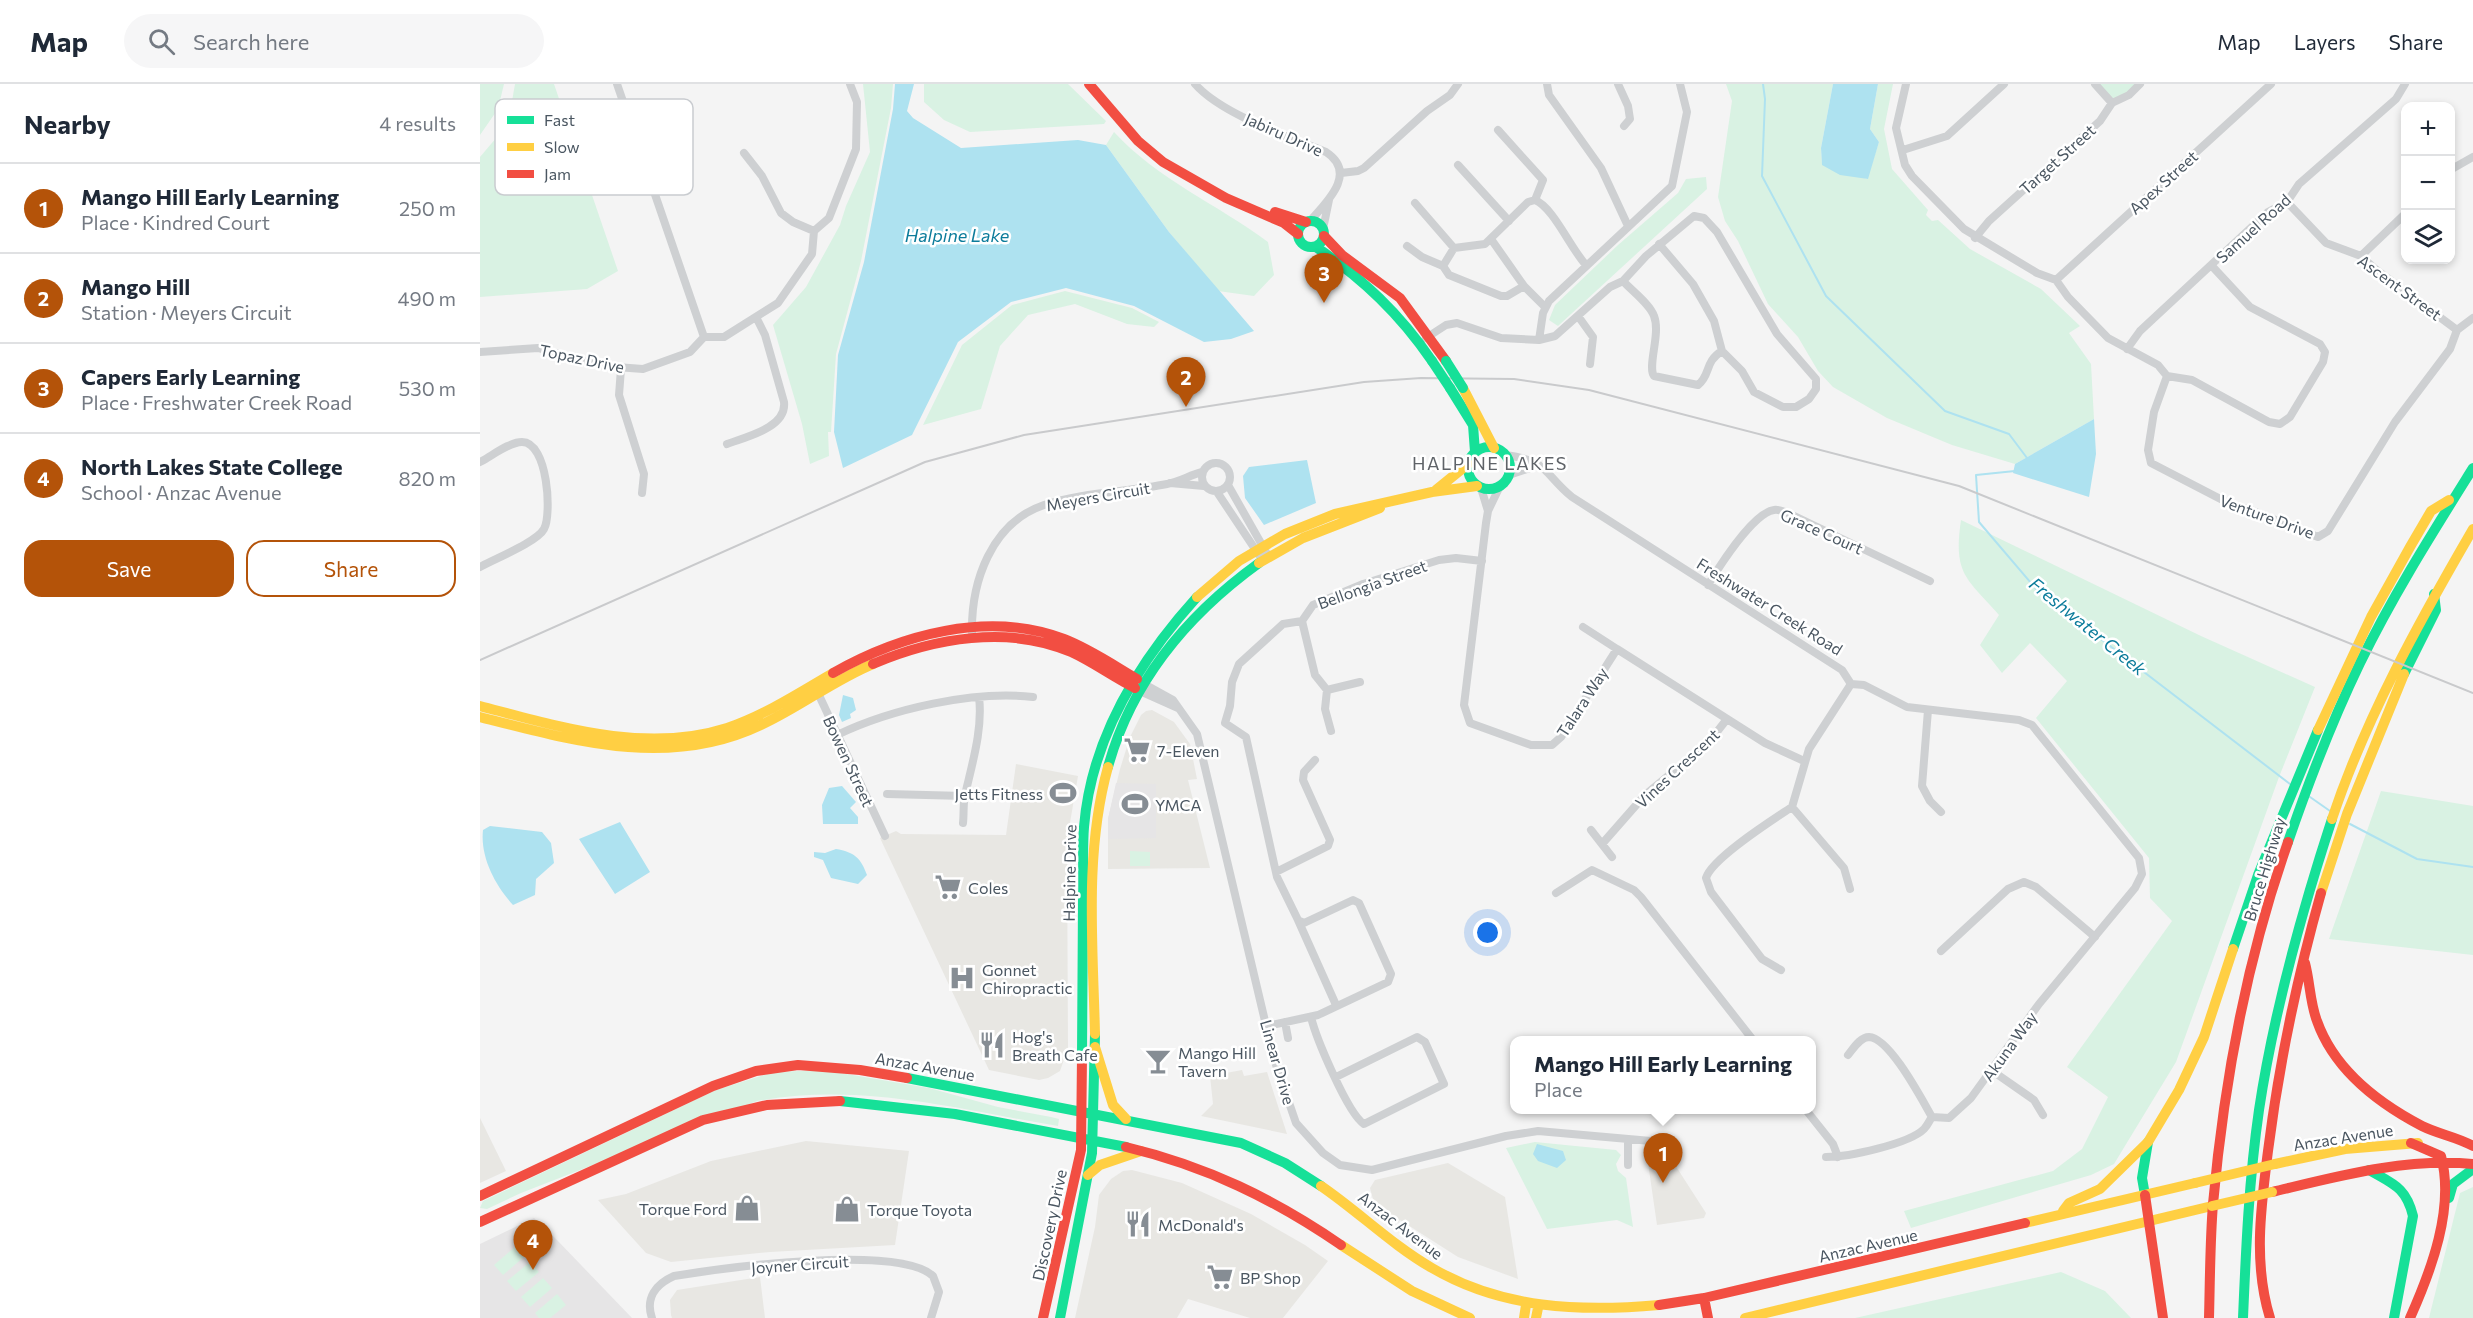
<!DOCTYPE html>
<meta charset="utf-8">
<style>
body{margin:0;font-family:Commissioner,sans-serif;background:#f6f6f7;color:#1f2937}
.controls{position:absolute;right:18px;top:18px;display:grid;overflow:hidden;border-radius:12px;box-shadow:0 3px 9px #0003}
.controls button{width:54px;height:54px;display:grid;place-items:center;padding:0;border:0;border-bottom:2px solid #e0e1e3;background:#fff;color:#1f2937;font:30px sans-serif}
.you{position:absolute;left:1008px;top:849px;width:21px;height:21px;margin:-15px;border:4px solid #fff;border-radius:50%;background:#1a73e8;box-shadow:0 0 0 9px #1a73e833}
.badge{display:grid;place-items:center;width:39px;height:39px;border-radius:50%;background:#b45309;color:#fff;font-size:20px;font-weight:700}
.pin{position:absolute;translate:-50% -50px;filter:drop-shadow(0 2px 3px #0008)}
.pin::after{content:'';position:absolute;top:32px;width:21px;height:18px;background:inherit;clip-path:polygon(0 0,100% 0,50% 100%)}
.popup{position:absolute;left:1030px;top:952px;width:306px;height:78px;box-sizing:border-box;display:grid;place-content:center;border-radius:12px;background:#fff;filter:drop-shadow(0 2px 4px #0005);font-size:20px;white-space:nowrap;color:#747a83}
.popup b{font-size:22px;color:#1f2937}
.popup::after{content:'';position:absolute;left:50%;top:100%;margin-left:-12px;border:12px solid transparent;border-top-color:#fff}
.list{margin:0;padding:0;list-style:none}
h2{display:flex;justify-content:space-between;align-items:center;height:78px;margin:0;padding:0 24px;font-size:26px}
h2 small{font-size:20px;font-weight:400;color:#747a83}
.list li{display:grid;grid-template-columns:39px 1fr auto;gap:18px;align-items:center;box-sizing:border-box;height:90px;padding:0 24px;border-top:2px solid #e0e1e3}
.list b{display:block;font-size:22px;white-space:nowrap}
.list p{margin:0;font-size:20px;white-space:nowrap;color:#747a83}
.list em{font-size:20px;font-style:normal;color:#747a83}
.actions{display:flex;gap:12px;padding:18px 24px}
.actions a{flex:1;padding:14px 0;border:2px solid #b45309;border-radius:18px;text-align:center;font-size:21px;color:#b45309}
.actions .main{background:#b45309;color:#fff}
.icon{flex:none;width:33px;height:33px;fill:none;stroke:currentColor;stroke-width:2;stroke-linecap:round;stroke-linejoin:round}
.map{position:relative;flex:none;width:1993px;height:1234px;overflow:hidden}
header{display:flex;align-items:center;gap:36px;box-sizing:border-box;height:84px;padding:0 30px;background:#fff;border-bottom:2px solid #e0e1e3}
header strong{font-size:28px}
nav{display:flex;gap:33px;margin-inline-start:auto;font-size:21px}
.search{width:420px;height:54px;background:#f6f6f7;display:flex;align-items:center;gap:15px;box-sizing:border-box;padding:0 21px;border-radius:33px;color:#747a83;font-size:22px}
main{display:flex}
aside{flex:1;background:#fff}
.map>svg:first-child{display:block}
.commercial{fill:#e8e7e3}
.education{fill:#e6e5e6}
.green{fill:#d9f2e3}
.water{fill:#aee2f0}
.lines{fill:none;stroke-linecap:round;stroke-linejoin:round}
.stream{stroke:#aee2f0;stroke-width:2}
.street{stroke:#ced0d2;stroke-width:8}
.fast{stroke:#16e098;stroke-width:10}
.slow{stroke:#ffcf43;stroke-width:10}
.jam{stroke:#f24e42;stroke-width:10}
.rail{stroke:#c9cacc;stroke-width:2}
.fast-bridge{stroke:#16e098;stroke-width:10}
.slow-bridge{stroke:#ffcf43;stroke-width:10}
.labels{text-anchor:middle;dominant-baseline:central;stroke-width:5;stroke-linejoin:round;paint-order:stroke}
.street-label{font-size:16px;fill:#4a5661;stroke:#fff}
.poi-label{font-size:16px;fill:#4a5661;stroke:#fff;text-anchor:start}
.water-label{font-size:18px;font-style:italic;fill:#0c7c9b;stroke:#fff}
.neighbourhood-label{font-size:18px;letter-spacing:1.5px;fill:#5f6368;stroke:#fff}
.key{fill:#fff;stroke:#c9ccd0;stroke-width:1.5}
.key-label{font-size:16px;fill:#4a5661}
</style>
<header>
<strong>Map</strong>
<div class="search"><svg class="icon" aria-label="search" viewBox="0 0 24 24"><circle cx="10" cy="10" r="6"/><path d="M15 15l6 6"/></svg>Search here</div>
<nav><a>Map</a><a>Layers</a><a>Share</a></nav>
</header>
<main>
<aside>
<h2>Nearby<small>4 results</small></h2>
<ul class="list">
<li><span class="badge">1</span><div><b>Mango Hill Early Learning</b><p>Place · Kindred Court</p></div><em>250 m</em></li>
<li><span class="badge">2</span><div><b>Mango Hill</b><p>Station · Meyers Circuit</p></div><em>490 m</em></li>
<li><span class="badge">3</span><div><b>Capers Early Learning</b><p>Place · Freshwater Creek Road</p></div><em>530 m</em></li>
<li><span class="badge">4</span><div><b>North Lakes State College</b><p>School · Anzac Avenue</p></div><em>820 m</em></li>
</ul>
<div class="actions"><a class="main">Save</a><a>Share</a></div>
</aside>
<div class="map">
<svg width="1993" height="1234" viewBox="0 0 1993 1234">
<rect width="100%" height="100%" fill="#f4f4f4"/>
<!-- commercial -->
<path class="commercial" d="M672 626 694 638 710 660 717 695 708 696 730 784 628 785V735L640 685 650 653 661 631 666 627Z
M536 680 598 692 587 756 588 964 580 987 568 994 559 996 509 986 400 754 416 747 421 750 526 751Z
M762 986 764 992 787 988 807 1050 721 1032 733 1020 730 992Z
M0 1034 26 1087 0 1099Z
M326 1057 429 1067 415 1161 290 1168 191 1178 166 1169 118 1116 146 1110 231 1077Z
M1188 1070 1226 1129 1224 1134 1177 1141 1168 1079 1172 1073Z
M968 1079 1025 1113 1038 1195 978 1173 920 1136 918 1139 894 1119 890 1104 895 1096Z
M652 1086 702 1099 771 1130 825 1161 848 1177 803 1234H770L708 1215 697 1234H595L615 1143 619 1111 631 1095 643 1087Z
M280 1193 285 1234H192L191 1231 190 1216 197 1206Z"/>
<!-- education -->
<path class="education" d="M636 699 676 700V754L628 755V735Z
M54 1134 77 1156 152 1234H0V1160Z"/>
<!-- green -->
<path class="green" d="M0 0H24L18 25 0 51Z
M35 0H74L138 187 107 205 0 213V73L28 40Z
M383 0H413L411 24 381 177 356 270 351 348H348L349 372 330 380 322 340 293 241 326 203 360 141 366 122 390 68Z
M444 0H588L626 37 624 40 490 48 464 36 444 18Z
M1246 0H1353L1341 64 1342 80 1387 95 1399 58 1390 45 1398 0H1413L1404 45 1412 85 1448 126 1446 131 1452 137 1458 136 1490 165 1561 205 1600 242 1589 249 1611 280 1614 335 1535 380 1472 361 1407 334 1353 303 1338 287 1318 253 1288 220 1258 157 1245 137 1238 113 1252 17Z
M1618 0H1656L1641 14 1634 16Z
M634 48C677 95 737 120 788 158L794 191 774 212 738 207 689 148 626 61Z
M1226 93 1227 105 1078 242 1069 236 1075 221 1138 161 1198 109 1206 95Z
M585 207 652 224 679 238 674 243 647 240 595 220 548 231 520 262 501 325 443 341 482 261 532 221Z
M1481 436 1721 552 1835 603 1799 693 1696 978 1634 1080 1611 1091 1431 1144 1424 1127 1573 1087 1602 1065 1628 1013 1587 983 1692 837 1670 814 1669 774 1556 634 1587 597 1550 559 1522 589 1500 561 1519 531C1486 494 1473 490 1481 436Z
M1901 707 1993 722V871L1849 855Z
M650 767 670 768V782H650Z
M343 986 449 1004 518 1023 571 1033 579 1035 578 1042C475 1025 382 998 277 1017L41 1109 7 1125 0 1124 3 1117 236 1006 294 988Z
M1055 1058 1136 1066 1141 1071 1136 1080 1138 1087 1146 1094 1153 1143 1137 1136 1067 1145 1026 1064Z
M1993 1103V1234H1949L1980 1109Z
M36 1162 45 1172 23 1191 14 1181Z
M50 1178 59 1188 36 1207 27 1197Z
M1581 1188 1625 1207 1651 1234H1375Z
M63 1194 72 1204 50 1223 41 1213Z
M77 1210 86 1221 70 1234H59L55 1229Z"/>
<!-- water -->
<path class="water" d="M415 0H434L427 27 433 34 481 64 598 56 626 61 689 148 774 247 751 255 724 258 654 222 586 204 531 218 478 258 432 351 363 384 354 348 358 271 384 178 413 25Z
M1353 0H1398L1390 45 1399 58 1388 95 1360 91 1342 81 1341 64Z
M1614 335 1616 370 1609 413 1533 389 1535 380Z
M827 376 836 419 784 441 765 414 763 392 769 383Z
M363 611 373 614 376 626 370 630 371 634 362 638 359 631Z
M362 702 376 718 370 724 378 733V740H343L342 721 349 704Z
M140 738 170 788 135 810 99 755Z
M10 742 62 748 71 759 74 779 56 795 55 811 33 821C15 801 0 773 3 746Z
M356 765C374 768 381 774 387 791L378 800 351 794 343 776 334 773V768L345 769Z
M1057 1060 1083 1067 1086 1076 1077 1084 1058 1077 1053 1070Z"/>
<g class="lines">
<!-- stream -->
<path class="stream" d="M1283 0 1285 15 1282 92 1346 212 1465 327 1529 350 1547 374
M1535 387 1496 391 1499 438 1557 506 1810 700
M1830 713 1850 727
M1870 740 1937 775 1993 783"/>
<!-- street -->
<path class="street" d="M137 0 224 253
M715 0C741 30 809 53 846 68 878 89 847 118 830 137
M1067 0 1069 11 1121 84 1148 142
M1138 0 1148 22 1150 35 1144 42
M1426 0 1416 44 1425 81 1432 92 1484 145 1557 189 1576 196 1588 213 1628 254 1678 281 1687 292
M1615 0 1632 19
M1018 46 1063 96 1055 116
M1423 66 1467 52 1524 0
M264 69 282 92 301 129 313 138 334 147
M978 81 1029 137
M1970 86 1993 73
M861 89 878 87 884 84 947 27 970 11 978 0
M1807 118 1846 159 1881 172 1894 184 1977 246
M935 119 974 164
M843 145 849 116
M1495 154 1509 137 1620 37 1632 19 1649 11 1660 0
M1011 155 1044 202 1065 223
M927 162 942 173 963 182
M1881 172 1926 129
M1576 196 1791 0
M1143 197C1152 207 1170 220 1174 232 1181 250 1167 282 1174 292L1218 301C1231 291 1224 278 1242 267
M1044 202 1027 212H1021L969 191 963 182 974 164 1005 160 1048 118 1055 116C1073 123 1091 165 1106 181
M1098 232 1113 253 1110 280
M946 254 966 241 977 239 1021 254 1059 256 1075 252 1130 203 1143 197 1166 172 1214 132 1224 134 1237 148 1297 250 1336 295V305L1329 315 1316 323H1303L1274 308 1262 287 1242 267 1234 237 1213 200 1179 160
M1059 256 1063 229 1069 217 1192 102 1207 28 1200 0
M1647 265 1660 247 1788 128 1807 118 1819 100 1916 15 1925 0
M0 268 58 264 123 282 163 285 210 268 224 253H244L298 219 332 170 334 147 349 134 376 65 377 18 370 0
M141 285 139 311 164 390 162 409
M1687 292 1674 328 1668 366 1671 379 1754 422 1768 425 1838 453 1848 447 1915 338 1970 265 1977 246 1993 234
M1687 292 1712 296 1789 338 1800 340 1810 333 1843 278 1845 268 1840 260 1770 223 1731 181
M247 360C265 353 307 344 304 318L285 251 277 235
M1026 371C1069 377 1064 390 1092 413L1362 586 1371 600 1384 601 1427 623 1539 636 1552 641 1659 774 1662 790 1655 804 1559 920 1491 1014 1469 1034 1452 1033
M0 378C12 372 29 358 42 358 68 358 72 431 64 445 57 458 14 475 0 483
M722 393a14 14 0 1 1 28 0a14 14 0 1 1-28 0Z
M1029 391 1059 381
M690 399 724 402
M748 401 786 468
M1020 402 1008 427 1006 439 984 621 990 639 1051 661H1072L1081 653 1137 565 1285 659 1324 677
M1001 404 1008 427
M737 408 779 471
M1228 501C1239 483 1273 429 1294 426 1299 425 1304 428 1308 429L1450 497
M822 537 835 591 847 606 845 625 851 647
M1103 543 1137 565
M492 549C491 498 511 439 564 421 603 408 647 408 687 400 699 398 710 391 722 388
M664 600 693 616 717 650 794 975 816 1039 843 1069 860 1081 892 1086 1026 1052 1058 1047 1171 1057
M847 606 880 598
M337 607 405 752
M660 607 698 624
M1448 626 1442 702 1450 717 1461 728
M357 651C411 625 494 606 553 613
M407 710 485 712
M1312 723 1364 784 1370 805
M483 739C484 730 483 719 485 711 492 680 503 645 499 613
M1111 746 1132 773
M1122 760 1165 711 1229 658 1247 635
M796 788 848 762 850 756 823 696 824 688 835 676
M1076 809 1112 786 1154 806 1161 813 1273 956
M818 836 856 921
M1461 867 1528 805 1544 798 1556 803 1615 853
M1301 886 1282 875 1231 808 1226 794C1232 774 1294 735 1312 723L1329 665 1371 600
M831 933C836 954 868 1030 884 1040L964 1000 945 958 937 953 856 993
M805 938 808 954
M787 942 838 931 908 898 911 890 879 819 873 816 824 839 818 836 797 793 766 653 745 639 750 622 752 598 759 580 803 540 822 537 833 521 883 500 959 476 976 474 1002 477
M1368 971C1373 965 1380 953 1389 953 1410 954 1442 1016 1452 1033
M1511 986 1554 1016 1563 1031
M1326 1026 1353 1060 1358 1073
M1346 1073C1368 1073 1429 1060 1444 1045 1448 1041 1449 1037 1452 1033
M1148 1081V1055
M172 1234C165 1214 176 1200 194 1192 243 1184 418 1160 453 1192L459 1208 451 1234"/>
<!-- fast -->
<path class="fast" d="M818 150a13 13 0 1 1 26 0a13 13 0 1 1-26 0Z
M836 163C883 195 920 230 952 277
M970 304 993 341 995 368
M988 384a21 21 0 1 1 42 0a21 21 0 1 1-42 0Z
M1924 590 1956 526 1954 510
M628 683C652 596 707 531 779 479
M1808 758C1829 697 1852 637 1880 579 1913 511 1953 448 1993 384
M1753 865 1778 791 1838 646
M602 972C602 920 603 868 603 816 604 792 602 767 604 743 611 655 659 577 717 513
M427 994 761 1059 805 1079 841 1102
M360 1017 475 1030 646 1063
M1889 1086C1913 1100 1926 1103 1933 1132L1914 1234
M1665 1111 1662 1094 1668 1058
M1969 1114 1973 1100 1993 1085
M580 1234 612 1069 615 950
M1763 1234C1766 1164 1769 1095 1779 1026 1794 926 1821 830 1852 735"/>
<!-- slow -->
<path class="slow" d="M983 304 1014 364
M956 406 988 380
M779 479 823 454 900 424
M717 513 759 477 805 450 855 430 952 408 997 402
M0 622C80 643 166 670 247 644 285 631 319 609 353 589
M0 633C94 657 189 685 281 641 320 623 354 596 393 580
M1838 646 1891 533 1930 463 1951 427 1969 416
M1852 735C1886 633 1939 538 1993 445
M1841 809 1867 730 1924 590
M615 950C613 861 604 769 628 683
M615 963 633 1021 646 1035
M1795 1080 1865 1065 1938 1059
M608 1091 620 1081 661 1067
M841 1102C879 1128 912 1161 952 1184 1022 1225 1100 1228 1179 1221
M1583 1127 1589 1119 1620 1105 1668 1058 1699 1006 1724 953 1753 865
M1545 1139 1715 1099
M861 1161 932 1207 990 1234
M1044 1234 1046 1221
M1056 1234 1058 1224
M1265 1234 1732 1122"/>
<!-- jam -->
<path class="jam" d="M609 0 658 57 683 78 746 114 804 139 818 150
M795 128 826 138
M844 152 862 171 920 214 966 277
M393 580C454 554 528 541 591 568 613 578 633 593 655 604
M353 589C420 551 508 526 584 555 610 565 633 581 657 595
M1825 879C1830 898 1830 919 1837 937 1854 985 1898 1019 1942 1042 1958 1050 1977 1053 1993 1062
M646 1063C726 1082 794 1115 861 1161
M1792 1108C1859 1092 1924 1074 1993 1080
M1665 1111 1683 1234
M0 1112 233 1002 276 987 318 981 380 986 427 994
M0 1138 223 1036 287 1021 360 1017
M1224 1214 1228 1234
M1179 1221 1224 1214 1545 1139
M563 1234 601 1066 602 972
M1729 1234C1730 1196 1730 1157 1733 1120 1744 997 1767 874 1808 758
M1790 1234C1773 1179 1781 1123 1788 1067 1799 980 1817 894 1841 809
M1930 1234C1951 1187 1975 1124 1961 1072L1931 1059"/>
<!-- rail -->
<path class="rail" d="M0 576 445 378 544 351 589 344 884 298 941 294 1034 295 1109 306 1479 402 1993 609"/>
<!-- fast-bridge -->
<path class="fast-bridge" d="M952 277 970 304
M966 277 983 304"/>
<!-- slow-bridge -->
<path class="slow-bridge" d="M1715 1099 1795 1080
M1732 1122 1792 1108"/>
</g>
<!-- icons -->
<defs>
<g id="supermarket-bare" transform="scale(2.07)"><path d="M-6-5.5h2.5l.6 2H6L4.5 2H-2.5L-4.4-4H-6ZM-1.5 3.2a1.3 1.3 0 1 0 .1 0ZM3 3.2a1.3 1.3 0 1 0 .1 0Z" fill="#868d94" stroke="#fff" stroke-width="2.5" paint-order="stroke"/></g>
<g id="stadium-bare" transform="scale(2.07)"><path d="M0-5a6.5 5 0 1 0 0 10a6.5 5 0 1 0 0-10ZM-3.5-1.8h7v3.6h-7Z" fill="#868d94" stroke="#fff" stroke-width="2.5" paint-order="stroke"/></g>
<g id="hospital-bare" transform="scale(2.07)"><path d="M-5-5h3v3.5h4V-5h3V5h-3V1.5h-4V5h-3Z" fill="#868d94" stroke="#fff" stroke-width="2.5" paint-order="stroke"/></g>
<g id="restaurant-bare" transform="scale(2.07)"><path d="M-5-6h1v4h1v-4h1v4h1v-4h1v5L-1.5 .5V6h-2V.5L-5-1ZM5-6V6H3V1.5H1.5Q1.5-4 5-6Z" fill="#868d94" stroke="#fff" stroke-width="2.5" paint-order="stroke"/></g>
<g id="bar-bare" transform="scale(2.07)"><path d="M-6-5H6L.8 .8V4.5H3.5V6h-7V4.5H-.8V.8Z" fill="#868d94" stroke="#fff" stroke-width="2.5" paint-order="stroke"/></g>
<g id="shop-bare" transform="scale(2.07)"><path d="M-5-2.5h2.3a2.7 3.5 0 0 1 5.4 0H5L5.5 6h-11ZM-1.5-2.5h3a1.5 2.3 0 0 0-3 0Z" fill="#868d94" stroke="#fff" stroke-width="2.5" paint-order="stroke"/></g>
</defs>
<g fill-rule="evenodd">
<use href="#supermarket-bare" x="657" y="666"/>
<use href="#stadium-bare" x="583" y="709"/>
<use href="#stadium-bare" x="655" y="720"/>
<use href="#supermarket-bare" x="468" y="803"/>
<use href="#hospital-bare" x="482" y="894"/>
<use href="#restaurant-bare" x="512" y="961"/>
<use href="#bar-bare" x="678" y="977"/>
<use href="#shop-bare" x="267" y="1124"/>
<use href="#shop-bare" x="367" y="1125"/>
<use href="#restaurant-bare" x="658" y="1140"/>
<use href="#supermarket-bare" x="740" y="1193"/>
</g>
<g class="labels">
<!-- street labels -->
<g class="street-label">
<text transform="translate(804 50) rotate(24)">Jabiru Drive</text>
<text transform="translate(1577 75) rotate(-42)">Target Street</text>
<text transform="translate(1683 98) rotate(-42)">Apex Street</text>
<text transform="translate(1773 144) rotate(-42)">Samuel Road</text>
<text transform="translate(1920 203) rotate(36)">Ascent Street</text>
<text transform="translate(102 274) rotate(12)">Topaz Drive</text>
<text transform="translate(618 412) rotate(-10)">Meyers Circuit</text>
<text transform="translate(1787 432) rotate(20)">Venture Drive</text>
<text transform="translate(1342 447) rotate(24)">Grace Court</text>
<text transform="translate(892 500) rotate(-20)">Bellongia Street</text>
<text transform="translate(1290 522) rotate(32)">Freshwater Creek Road</text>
<text transform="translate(1102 618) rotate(-57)">Talara Way</text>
<text transform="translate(369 677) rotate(65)">Bowen Street</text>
<text transform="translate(1197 684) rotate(-43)">Vines Crescent</text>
<text transform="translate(1784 785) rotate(-73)">Bruce Highway</text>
<text transform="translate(589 789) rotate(-89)">Halpine Drive</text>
<text transform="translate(1529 962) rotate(-54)">Akuna Way</text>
<text transform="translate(798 978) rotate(74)">Linear Drive</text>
<text transform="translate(445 982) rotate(10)">Anzac Avenue</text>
<text transform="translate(1863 1053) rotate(-9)">Anzac Avenue</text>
<text transform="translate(569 1141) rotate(-78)">Discovery Drive</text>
<text transform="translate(921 1141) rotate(37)">Anzac Avenue</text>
<text transform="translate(1388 1161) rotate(-13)">Anzac Avenue</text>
<text transform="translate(320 1180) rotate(-4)">Joyner Circuit</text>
</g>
<!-- poi labels -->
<g class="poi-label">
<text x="677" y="666">7-Eleven</text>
<text x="563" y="709" text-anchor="end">Jetts Fitness</text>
<text x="675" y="720">YMCA</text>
<text x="488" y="803">Coles</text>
<text x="502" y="885">Gonnet<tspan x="502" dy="18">Chiropractic</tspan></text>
<text x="532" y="952">Hog's<tspan x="532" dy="18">Breath Cafe</tspan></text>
<text x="698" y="968">Mango Hill<tspan x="698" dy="18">Tavern</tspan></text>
<text x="247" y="1124" text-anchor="end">Torque Ford</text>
<text x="387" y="1125">Torque Toyota</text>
<text x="678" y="1140">McDonald's</text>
<text x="760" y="1193">BP Shop</text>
</g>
<!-- water labels -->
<g class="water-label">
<text x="477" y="151">Halpine Lake</text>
<text transform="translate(1608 542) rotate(39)">Freshwater Creek</text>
</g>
<!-- neighbourhood labels -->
<g class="neighbourhood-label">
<text x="1010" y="379">HALPINE LAKES</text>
</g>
</g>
<!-- legend -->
<rect x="15" y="15" width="198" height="96" rx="9" class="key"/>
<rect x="27" y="32" width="27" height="8" fill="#16e098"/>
<rect x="27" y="59" width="27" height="8" fill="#ffcf43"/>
<rect x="27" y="86" width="27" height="8" fill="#f24e42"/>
<g class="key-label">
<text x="64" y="42">Fast</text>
<text x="64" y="69">Slow</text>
<text x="64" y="96">Jam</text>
</g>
</svg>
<div class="controls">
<button>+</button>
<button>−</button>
<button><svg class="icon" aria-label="layers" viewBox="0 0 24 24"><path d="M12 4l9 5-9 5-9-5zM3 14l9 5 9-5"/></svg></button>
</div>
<div class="you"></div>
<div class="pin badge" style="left:1183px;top:1099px">1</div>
<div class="popup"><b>Mango Hill Early Learning</b>Place</div>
<div class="pin badge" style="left:706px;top:323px">2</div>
<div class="pin badge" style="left:844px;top:219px">3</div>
<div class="pin badge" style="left:53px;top:1186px">4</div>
</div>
</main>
